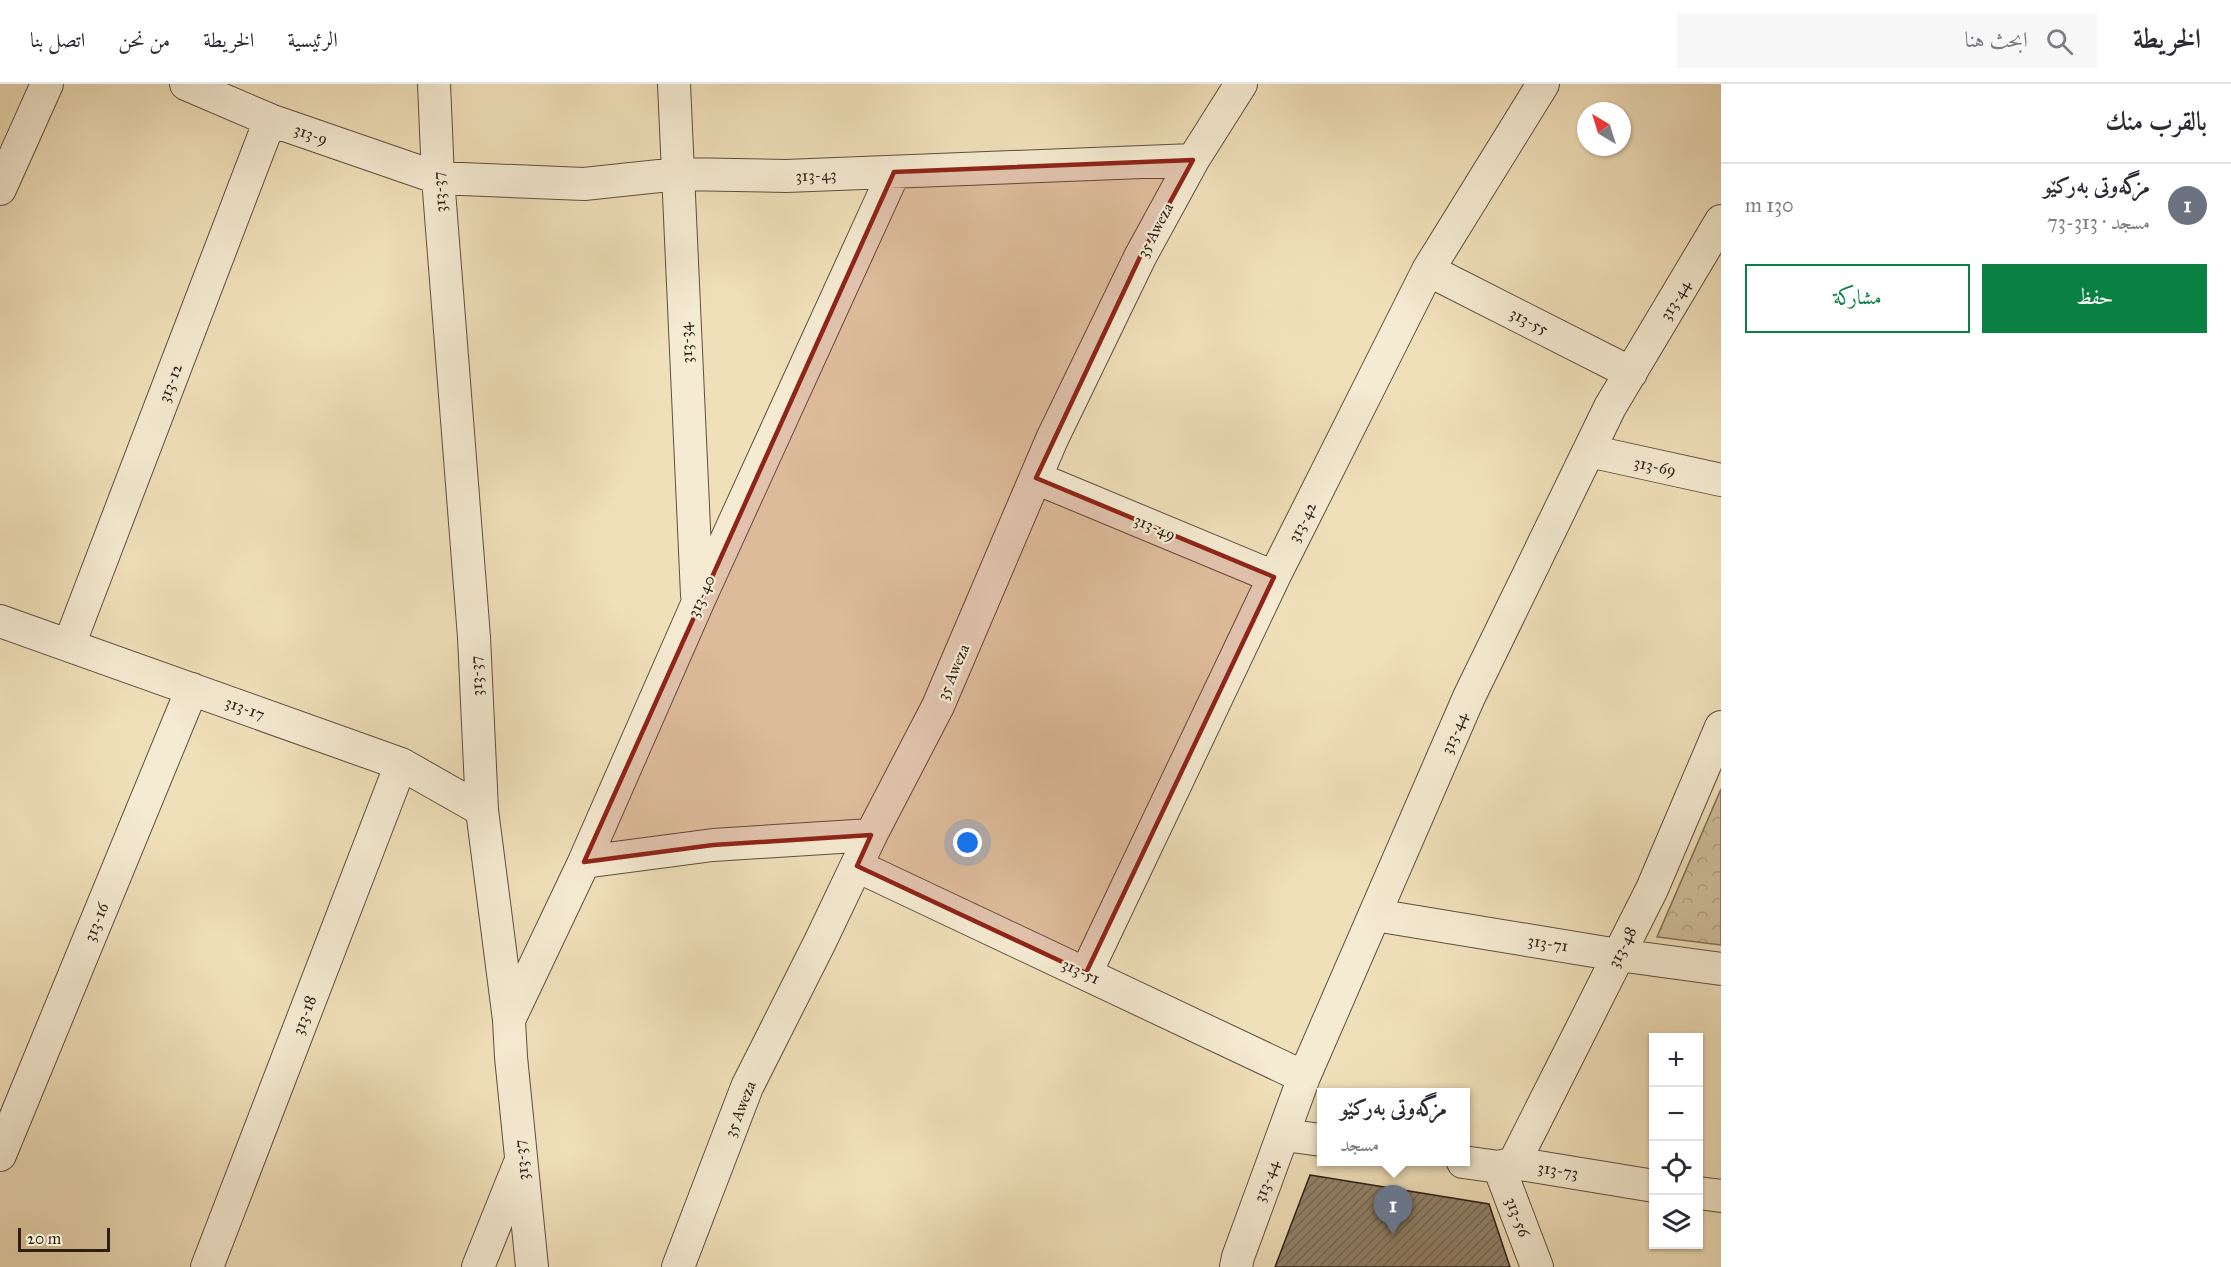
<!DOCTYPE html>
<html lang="ar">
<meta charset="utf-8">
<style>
body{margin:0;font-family:"IM FELL Great Primer",Amiri,serif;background:#f7f7f7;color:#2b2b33;direction:rtl}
.controls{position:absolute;right:18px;bottom:18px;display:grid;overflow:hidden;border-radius:0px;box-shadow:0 2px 4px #0004}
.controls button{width:54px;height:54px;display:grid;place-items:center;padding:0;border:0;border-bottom:2px solid #e1e1e2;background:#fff;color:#2b2b33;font:30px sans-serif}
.compass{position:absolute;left:1577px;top:18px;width:54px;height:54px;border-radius:50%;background:#fff;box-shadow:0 2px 4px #0004;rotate:322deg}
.scale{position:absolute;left:18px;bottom:15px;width:92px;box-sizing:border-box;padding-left:6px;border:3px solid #2d1f16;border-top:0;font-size:16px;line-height:21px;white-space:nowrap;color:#2d1f16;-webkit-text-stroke:4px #f5ebd2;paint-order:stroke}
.you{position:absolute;left:968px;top:759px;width:21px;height:21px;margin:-15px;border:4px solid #fff;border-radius:50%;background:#1a73e8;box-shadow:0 0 0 9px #1a73e833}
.badge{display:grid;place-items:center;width:39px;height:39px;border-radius:50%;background:#0b8043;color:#fff;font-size:20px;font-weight:700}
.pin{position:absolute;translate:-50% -50px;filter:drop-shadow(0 2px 3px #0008)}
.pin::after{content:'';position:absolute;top:32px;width:21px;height:18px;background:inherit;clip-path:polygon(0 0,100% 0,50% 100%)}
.popup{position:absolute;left:1317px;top:1004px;width:153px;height:78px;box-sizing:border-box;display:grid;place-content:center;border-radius:0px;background:#fff;filter:drop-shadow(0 2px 4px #0005);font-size:20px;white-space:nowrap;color:#7c7c81}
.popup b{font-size:22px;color:#2b2b33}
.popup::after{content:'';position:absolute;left:50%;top:100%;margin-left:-12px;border:12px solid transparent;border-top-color:#fff}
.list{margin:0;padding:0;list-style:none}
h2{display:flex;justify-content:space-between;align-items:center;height:78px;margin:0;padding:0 24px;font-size:26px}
h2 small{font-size:20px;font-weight:400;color:#7c7c81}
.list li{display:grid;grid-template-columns:39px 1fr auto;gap:18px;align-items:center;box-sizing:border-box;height:84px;padding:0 24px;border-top:2px solid #e1e1e2}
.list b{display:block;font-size:22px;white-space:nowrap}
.list p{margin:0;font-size:20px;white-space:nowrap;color:#7c7c81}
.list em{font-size:20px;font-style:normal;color:#7c7c81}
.actions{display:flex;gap:12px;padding:18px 24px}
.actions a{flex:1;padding:14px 0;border:2px solid #0b8043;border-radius:0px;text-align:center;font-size:21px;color:#0b8043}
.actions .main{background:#0b8043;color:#fff}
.icon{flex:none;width:33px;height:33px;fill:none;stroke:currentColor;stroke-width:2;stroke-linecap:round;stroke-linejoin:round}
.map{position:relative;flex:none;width:1721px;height:1183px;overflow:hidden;direction:ltr}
header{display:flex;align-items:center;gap:36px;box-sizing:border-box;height:84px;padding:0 30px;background:#fff;border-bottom:2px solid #e1e1e2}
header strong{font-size:28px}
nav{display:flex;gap:33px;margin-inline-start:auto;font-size:21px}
.search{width:420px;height:54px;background:#f7f7f7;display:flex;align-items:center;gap:15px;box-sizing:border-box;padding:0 21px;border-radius:0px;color:#7c7c81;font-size:22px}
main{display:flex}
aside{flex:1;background:#fff}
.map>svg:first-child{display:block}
.forest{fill:url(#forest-crowns);stroke:#7e6f5a;stroke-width:1.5}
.building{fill:url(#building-hatch);stroke:#2d1f16;stroke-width:1.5}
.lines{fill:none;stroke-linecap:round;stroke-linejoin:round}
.minor-casing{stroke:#5e4f3f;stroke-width:34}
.minor{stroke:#f5ebd2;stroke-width:32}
.marked{fill:#8f2418;fill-opacity:0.2;stroke:#8f2418;stroke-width:4.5;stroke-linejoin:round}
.labels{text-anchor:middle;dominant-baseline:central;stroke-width:4.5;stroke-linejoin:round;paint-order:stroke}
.street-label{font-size:16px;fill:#2d1f16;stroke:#f5ebd2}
</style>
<header>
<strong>الخريطة</strong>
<div class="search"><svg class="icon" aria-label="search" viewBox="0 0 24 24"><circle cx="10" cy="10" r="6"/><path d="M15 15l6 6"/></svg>ابحث هنا</div>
<nav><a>الرئيسية</a><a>الخريطة</a><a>من نحن</a><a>اتصل بنا</a></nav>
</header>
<main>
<aside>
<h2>بالقرب منك<small></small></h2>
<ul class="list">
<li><span class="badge" style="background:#6b7280">1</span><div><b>مزگەوتی بەرکێو</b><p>مسجد · 313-73</p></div><em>130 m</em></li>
</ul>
<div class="actions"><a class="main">حفظ</a><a>مشاركة</a></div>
</aside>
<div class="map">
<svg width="1721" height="1183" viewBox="0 0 1721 1183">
<defs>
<pattern id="forest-crowns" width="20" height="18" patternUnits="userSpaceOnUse" patternTransform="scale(1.5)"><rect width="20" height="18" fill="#cfbf9e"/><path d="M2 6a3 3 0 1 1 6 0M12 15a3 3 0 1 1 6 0" fill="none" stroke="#b2a487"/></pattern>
<pattern id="building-hatch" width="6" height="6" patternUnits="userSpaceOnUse" patternTransform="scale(1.5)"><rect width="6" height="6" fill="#92836b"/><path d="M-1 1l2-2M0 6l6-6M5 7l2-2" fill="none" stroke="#786b57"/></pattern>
</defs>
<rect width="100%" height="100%" fill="#f0e0ba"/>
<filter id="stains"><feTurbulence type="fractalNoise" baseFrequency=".00333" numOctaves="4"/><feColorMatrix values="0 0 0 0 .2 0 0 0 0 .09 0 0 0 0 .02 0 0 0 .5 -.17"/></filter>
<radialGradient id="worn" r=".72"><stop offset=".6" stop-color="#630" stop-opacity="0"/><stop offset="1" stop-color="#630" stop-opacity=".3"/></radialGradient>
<!-- forest -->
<path class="forest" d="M1721 705V861L1657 853Z"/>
<!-- building -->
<path class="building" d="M1310 1091 1489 1120 1510 1183H1275Z"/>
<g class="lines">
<!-- minor casing -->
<g class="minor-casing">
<path id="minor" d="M186 0 270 36 438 94 584 100 678 90 786 92 1193 76
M434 0 438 94 474 553 482 726 509 936 511 973 532 1183
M674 0 697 511
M0 105 47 0
M1428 186 1631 289
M1589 367 1721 396
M1036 394 1274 493
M0 537 401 680 482 726
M69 561 270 36
M584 778 713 761 871 751
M857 782 1304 993
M1375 831 1618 871 1721 885
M1086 889 1274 493 1428 186 1543 0
M509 936 584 778 698 518 894 88
M1284 1051 1321 1056
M0 1071 192 605
M1463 1078 1499 1083 1514 1079 1654 1102
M1514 1079 1652 805 1721 643
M1499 1083 1537 1183
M1698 1109 1721 1112
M207 1183 401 680
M478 1183 519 1081
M678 1183 747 1003 820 858 871 751 938 622 1052 355 1140 173 1193 76 1241 0
M1236 1183 1238 1173 1304 993 1469 613 1610 323 1721 137"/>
</g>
<!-- minor -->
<use href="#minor" class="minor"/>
</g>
<!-- marked area -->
<path class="marked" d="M1193 76 1140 173 1036 394 1274 493 1086 889 857 782 871 751 713 761 584 778 894 88Z"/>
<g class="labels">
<!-- street labels -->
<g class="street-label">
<text transform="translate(311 50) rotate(19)">313-9</text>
<text transform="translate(816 91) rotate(-2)">313-43</text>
<text transform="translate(439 108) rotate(-94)">313-37</text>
<text transform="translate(1155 146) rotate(-62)">35 Aweza</text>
<text transform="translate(1675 216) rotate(-59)">313-44</text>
<text transform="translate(1529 237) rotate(27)">313-55</text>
<text transform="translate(686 259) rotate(-93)">313-34</text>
<text transform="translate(170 299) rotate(-69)">313-12</text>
<text transform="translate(1655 382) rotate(12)">313-69</text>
<text transform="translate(1302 438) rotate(-63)">313-42</text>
<text transform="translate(1155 443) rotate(23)">313-49</text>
<text transform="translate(701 512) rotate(-66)">313-40</text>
<text transform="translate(953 588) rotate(-67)">35 Aweza</text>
<text transform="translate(476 592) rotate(-93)">313-37</text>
<text transform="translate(245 624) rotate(20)">313-17</text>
<text transform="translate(1454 649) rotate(-67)">313-44</text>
<text transform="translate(96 838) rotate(-68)">313-16</text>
<text transform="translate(1548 859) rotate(9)">313-71</text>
<text transform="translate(1622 863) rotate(-63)">313-48</text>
<text transform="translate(1081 887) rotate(25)">313-51</text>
<text transform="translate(304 931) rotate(-69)">313-18</text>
<text transform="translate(740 1025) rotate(-68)">35 Aweza</text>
<text transform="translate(521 1076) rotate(-96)">313-37</text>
<text transform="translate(1558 1086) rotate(9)">313-73</text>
<text transform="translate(1266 1097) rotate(-69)">313-44</text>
<text transform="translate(1518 1133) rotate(69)">313-56</text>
</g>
</g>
<rect width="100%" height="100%" filter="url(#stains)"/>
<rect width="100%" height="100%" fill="url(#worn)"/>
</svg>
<div class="controls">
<button>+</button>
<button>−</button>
<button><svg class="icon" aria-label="locate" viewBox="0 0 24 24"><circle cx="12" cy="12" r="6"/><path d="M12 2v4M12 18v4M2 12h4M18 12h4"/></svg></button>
<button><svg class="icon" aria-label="layers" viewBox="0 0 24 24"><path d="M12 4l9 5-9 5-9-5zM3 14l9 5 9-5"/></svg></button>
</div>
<svg class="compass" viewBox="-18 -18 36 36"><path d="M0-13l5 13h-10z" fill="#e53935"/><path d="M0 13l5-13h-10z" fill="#7c7c81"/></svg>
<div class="scale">20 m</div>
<div class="you"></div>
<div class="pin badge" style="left:1393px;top:1151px;background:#6b7280">1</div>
<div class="popup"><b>مزگەوتی بەرکێو</b>مسجد</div>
</div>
</main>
